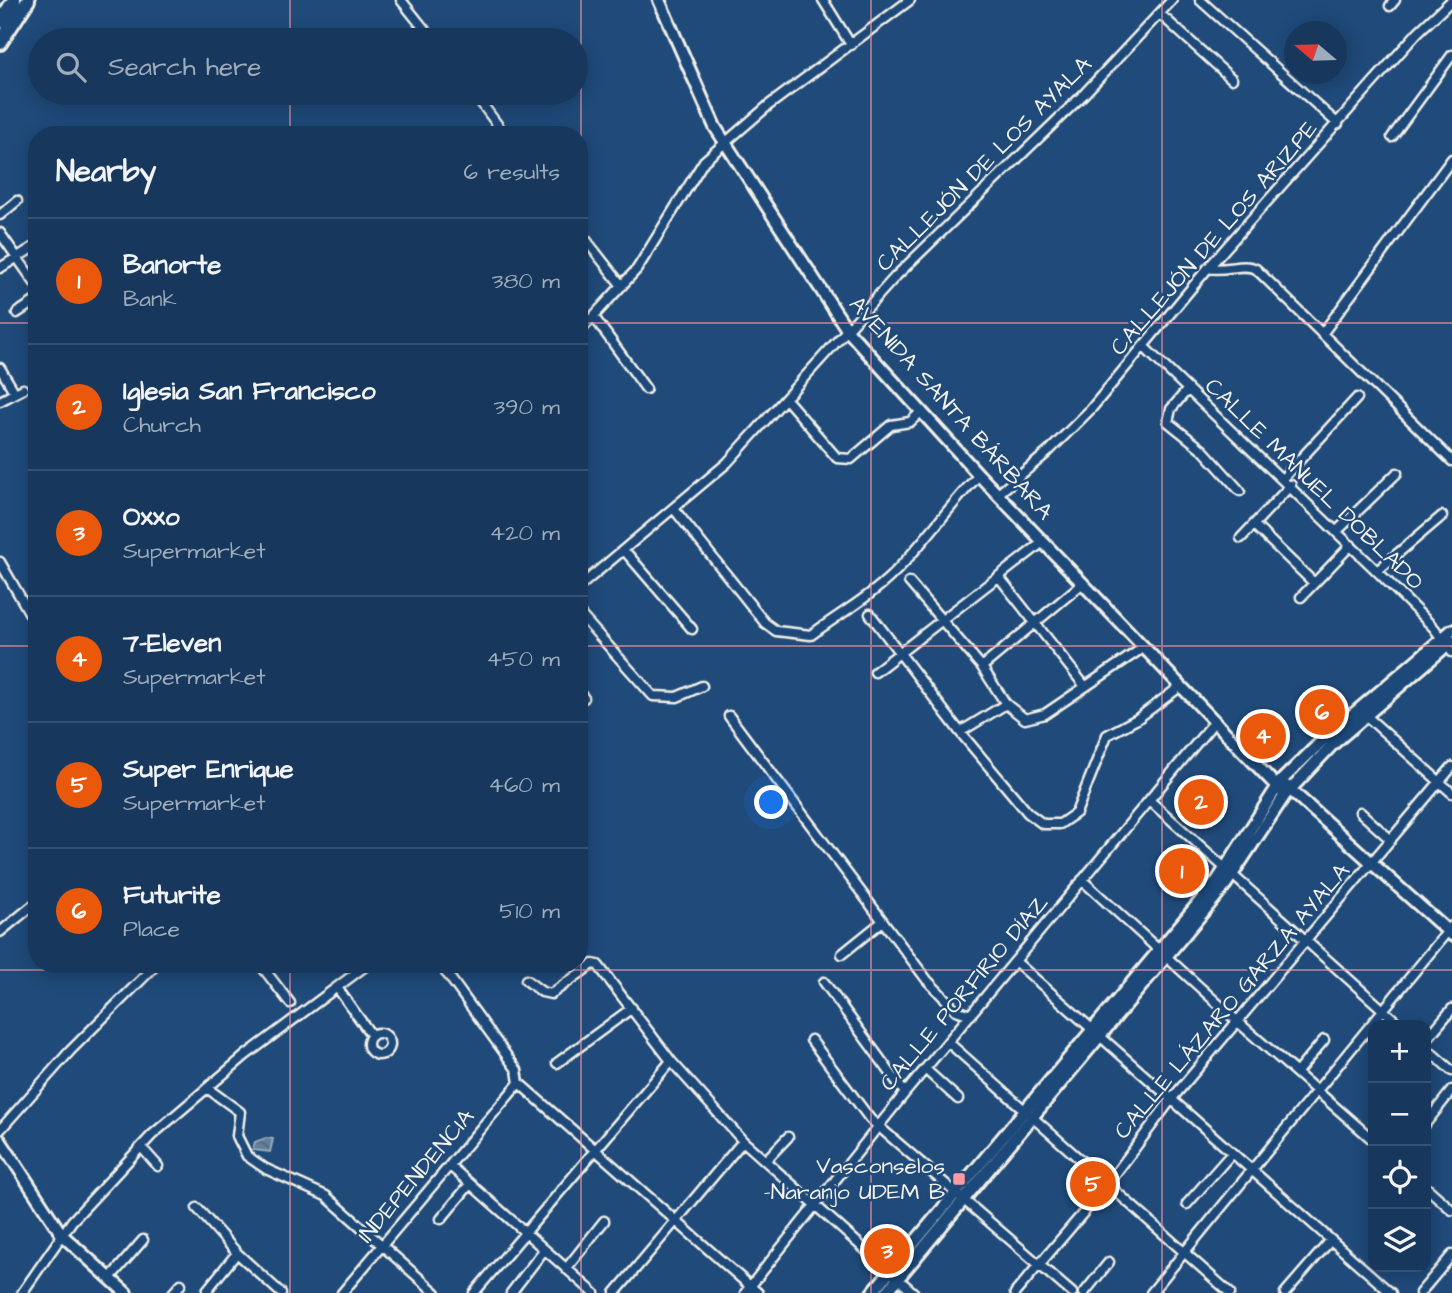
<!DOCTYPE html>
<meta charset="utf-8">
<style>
body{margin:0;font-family:"Architects Daughter",sans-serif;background:#244365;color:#f1f3f6}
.controls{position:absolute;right:21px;bottom:21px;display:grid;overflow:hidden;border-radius:14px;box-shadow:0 4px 18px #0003}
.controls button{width:63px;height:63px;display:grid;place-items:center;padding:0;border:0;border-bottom:2px solid #365272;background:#17385c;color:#f1f3f6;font:35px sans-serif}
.compass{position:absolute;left:1284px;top:21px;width:63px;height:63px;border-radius:50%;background:#17385c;box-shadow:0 4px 18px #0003;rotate:289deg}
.you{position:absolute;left:772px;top:803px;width:24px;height:24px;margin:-18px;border:5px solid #fff;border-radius:50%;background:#1a73e8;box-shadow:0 0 0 10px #1a73e833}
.badge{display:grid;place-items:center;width:46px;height:46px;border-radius:50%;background:#ea580c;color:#fff;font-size:23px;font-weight:700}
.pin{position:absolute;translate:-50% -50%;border:4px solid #fff;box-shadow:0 2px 7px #0006}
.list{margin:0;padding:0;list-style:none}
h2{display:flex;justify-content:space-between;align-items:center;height:91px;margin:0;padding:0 28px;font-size:30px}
h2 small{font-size:23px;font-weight:400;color:#9eacbb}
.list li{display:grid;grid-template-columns:46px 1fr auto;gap:21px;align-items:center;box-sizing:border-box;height:126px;padding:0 28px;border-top:2px solid #365272}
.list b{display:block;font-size:26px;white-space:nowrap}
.list p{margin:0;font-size:23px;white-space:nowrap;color:#9eacbb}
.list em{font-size:23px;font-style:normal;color:#9eacbb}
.icon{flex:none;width:38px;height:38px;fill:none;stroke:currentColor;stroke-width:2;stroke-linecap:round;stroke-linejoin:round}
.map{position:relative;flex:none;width:1452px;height:1293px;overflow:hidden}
.search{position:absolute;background:#17385c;box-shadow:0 4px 18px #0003;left:28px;top:28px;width:560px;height:77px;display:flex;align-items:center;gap:18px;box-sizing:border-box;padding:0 24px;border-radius:38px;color:#9eacbb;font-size:26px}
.panel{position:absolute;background:#17385c;box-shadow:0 4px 18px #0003;left:28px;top:126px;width:560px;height:847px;border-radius:28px}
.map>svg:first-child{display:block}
.water{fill:url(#water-waves);stroke:#9cacbb;stroke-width:2}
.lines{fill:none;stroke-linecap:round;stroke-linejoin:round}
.street-casing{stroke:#f4f1e8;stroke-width:13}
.secondary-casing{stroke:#f4f1e8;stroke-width:16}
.primary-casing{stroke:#f4f1e8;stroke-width:18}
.street{stroke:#1f4a7a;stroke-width:8}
.secondary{stroke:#1f4a7a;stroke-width:10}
.primary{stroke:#1f4a7a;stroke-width:12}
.grid{fill:none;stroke:#ff9aa2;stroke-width:2;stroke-opacity:0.55}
.poi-dot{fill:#ff9aa2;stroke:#1f4a7a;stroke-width:2.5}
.labels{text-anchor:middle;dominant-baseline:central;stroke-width:5;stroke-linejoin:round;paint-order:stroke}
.street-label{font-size:23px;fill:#f4f1e8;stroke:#1f4a7a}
.poi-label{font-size:23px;fill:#f4f1e8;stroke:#1f4a7a;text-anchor:end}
</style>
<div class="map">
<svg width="1452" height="1293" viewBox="0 0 1452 1293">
<defs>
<pattern id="water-waves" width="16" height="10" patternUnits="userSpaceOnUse" patternTransform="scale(1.75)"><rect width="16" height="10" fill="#627e9d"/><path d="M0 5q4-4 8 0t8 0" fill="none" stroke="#58687a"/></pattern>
</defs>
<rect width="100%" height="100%" fill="#1f4a7a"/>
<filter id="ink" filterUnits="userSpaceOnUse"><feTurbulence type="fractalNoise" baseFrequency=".0143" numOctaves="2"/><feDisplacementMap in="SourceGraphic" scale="14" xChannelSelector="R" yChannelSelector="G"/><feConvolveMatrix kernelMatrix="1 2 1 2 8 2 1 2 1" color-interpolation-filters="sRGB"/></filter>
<g filter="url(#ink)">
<!-- water -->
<path class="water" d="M266 1138 273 1139 270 1152 253 1150 255 1142Z"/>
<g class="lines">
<!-- street casing -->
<g class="street-casing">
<path id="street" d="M401 0 433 40
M823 0 851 45
M1200 0 1338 124
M1390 6 1395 0
M1160 14 1232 79
M474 93 505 135
M1392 137 1452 55
M0 215 17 201
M579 231 622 286
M0 233 37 286
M579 251 588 242
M0 268 37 245
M1208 268C1225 272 1243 262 1256 269L1452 461
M17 313 37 300
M594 317 646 389
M579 332 637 269 704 161 769 105 910 0
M1322 334 1452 159
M1145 348 1377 571 1434 628 1452 652
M0 368 15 393
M1188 389 1171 409 1168 422 1203 450 1240 491
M786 399 837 458 851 459 891 425 910 422 921 412
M0 401 23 389
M1283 478 1357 398
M998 494 1048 452 1091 409 1208 268 1418 32 1452 0
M674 509 765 623 776 631 811 635C838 615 870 597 894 573 925 542 949 506 979 475
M1254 525 1314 583
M1337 531 1397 473
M1241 538 1291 485
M624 550 692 629
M0 562 37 626
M1377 571 1442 516
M999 577 1084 685
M909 582 982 667 1006 704 1025 719 1045 714 1144 647
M579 587 727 463 895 277 1083 95 1172 0
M1301 597 1351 545
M579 613 653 696 677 697 702 686
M870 614 960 732 1028 813 1043 824H1060L1076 813 1107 735 1137 719 1181 686
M982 667 1083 583
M875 672 1043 542
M579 693 584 698
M1363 713 1452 793
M729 716 927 980 956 1010 971 1015
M960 732 1006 704
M1149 800 1400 1025
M1360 812 1391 840
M1082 880 1238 1022 1373 1140
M0 932 37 902
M842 954 883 921
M1016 962 1391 1293
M260 964 290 1003
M440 964 517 1070 519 1083 758 1293
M446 973 460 964
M526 980 542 992 551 994 593 964 598 965 671 1061 743 1141 914 1293
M824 982 905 1093
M338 989 372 1036
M368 1044a11 11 0 1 1 22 0a11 11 0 1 1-22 0Z
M811 1040 870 1119 1072 1293
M1426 1040 1452 1009
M948 1042 1230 1293
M1426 1048 1452 1071
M557 1063 632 1008
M925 1069 958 1099
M1297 1072 1324 1040
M207 1088 240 1112 237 1136 247 1156 266 1169 326 1196 436 1293
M1426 1123 1452 1090
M0 1130 70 1051 157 964
M141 1147 158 1166
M766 1160 788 1137
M450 1166 594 1293
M1426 1187 1452 1210
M1187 1204 1232 1153
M197 1208 237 1253 281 1293
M441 1219 470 1184
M566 1269 604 1221
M110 1278 143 1240
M207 1290 237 1253
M22 1293 72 1221 152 1135 246 1055 368 964
M173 1293 181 1284
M342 1293 519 1083
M474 1293 671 1061
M511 1293 544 1250
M615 1293 743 1141
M745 1293 905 1093 1215 721
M1015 1293 1107 1185 1170 1101 1452 767
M1084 1293 1109 1262
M1151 1293 1452 926
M1285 1293 1331 1240
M1420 1293 1452 1255"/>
</g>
<!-- secondary casing -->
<g class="secondary-casing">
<path id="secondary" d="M659 0 715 127 848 331 979 475 1285 795
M1285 785 1452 935
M0 1140 62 1235 126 1293
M872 1293 1217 881 1281 781 1325 738 1452 630
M886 1293 1224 887 1285 795 1332 745 1452 641"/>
</g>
<!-- primary casing -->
<g class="primary-casing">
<path id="primary" d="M0 22 14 0
M0 43 28 0"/>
</g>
<!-- street -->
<use href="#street" class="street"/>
<!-- secondary -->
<use href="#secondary" class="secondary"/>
<!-- primary -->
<use href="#primary" class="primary"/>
</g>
</g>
<!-- grid -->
<path class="grid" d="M290 0V40M581 0V1293M871 0V1293M1162 0V1293M290 93V135M0 323H37M579 323H1452M0 646H37M579 646H1452M290 964V1293M0 970H1452"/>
<!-- markers -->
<rect class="poi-dot" x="952" y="1172" width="14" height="14" rx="3.5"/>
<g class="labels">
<!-- street labels -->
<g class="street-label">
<text transform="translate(984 164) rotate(-45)">CALLEJÓN DE LOS AYALA</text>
<text transform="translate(1214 238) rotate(-49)">CALLEJÓN DE LOS ARIZPE</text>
<text transform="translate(951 408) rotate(48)">AVENIDA SANTA BÁRBARA</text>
<text transform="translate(1314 484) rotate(44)">CALLE MANUEL DOBLADO</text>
<text transform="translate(964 993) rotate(-50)">CALLE PORFIRIO DÍAZ</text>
<text transform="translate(1232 1001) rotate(-50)">CALLE LÁZARO GARZA AYALA</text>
<text transform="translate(416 1176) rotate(-50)">INDEPENDENCIA</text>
</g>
<!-- poi labels -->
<g class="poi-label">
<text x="945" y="1166">Vasconselos<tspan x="945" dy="26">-Naranjo UDEM B</tspan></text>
</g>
</g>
</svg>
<div class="controls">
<button>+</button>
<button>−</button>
<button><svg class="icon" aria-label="locate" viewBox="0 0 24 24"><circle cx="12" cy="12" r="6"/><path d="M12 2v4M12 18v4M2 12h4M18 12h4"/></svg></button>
<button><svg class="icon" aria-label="layers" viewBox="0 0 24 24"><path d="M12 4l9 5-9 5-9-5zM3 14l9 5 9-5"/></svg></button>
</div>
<svg class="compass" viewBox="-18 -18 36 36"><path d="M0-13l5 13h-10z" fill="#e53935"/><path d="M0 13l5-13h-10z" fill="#9eacbb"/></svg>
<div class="you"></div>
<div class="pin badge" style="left:1182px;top:871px">1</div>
<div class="pin badge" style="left:1201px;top:802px">2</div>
<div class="pin badge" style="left:887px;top:1251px">3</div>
<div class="pin badge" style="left:1263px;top:736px">4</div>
<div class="pin badge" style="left:1093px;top:1184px">5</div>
<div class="pin badge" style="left:1322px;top:712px">6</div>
<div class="search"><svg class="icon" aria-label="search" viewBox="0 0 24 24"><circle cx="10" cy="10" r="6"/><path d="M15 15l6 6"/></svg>Search here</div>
<section class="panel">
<h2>Nearby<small>6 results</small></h2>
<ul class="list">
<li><span class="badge">1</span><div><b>Banorte</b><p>Bank</p></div><em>380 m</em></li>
<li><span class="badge">2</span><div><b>Iglesia San Francisco</b><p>Church</p></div><em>390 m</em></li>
<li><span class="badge">3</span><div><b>Oxxo</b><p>Supermarket</p></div><em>420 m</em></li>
<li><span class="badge">4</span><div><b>7-Eleven</b><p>Supermarket</p></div><em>450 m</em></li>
<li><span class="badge">5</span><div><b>Super Enrique</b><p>Supermarket</p></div><em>460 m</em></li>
<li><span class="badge">6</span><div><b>Futurite</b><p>Place</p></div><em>510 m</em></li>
</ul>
</section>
</div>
